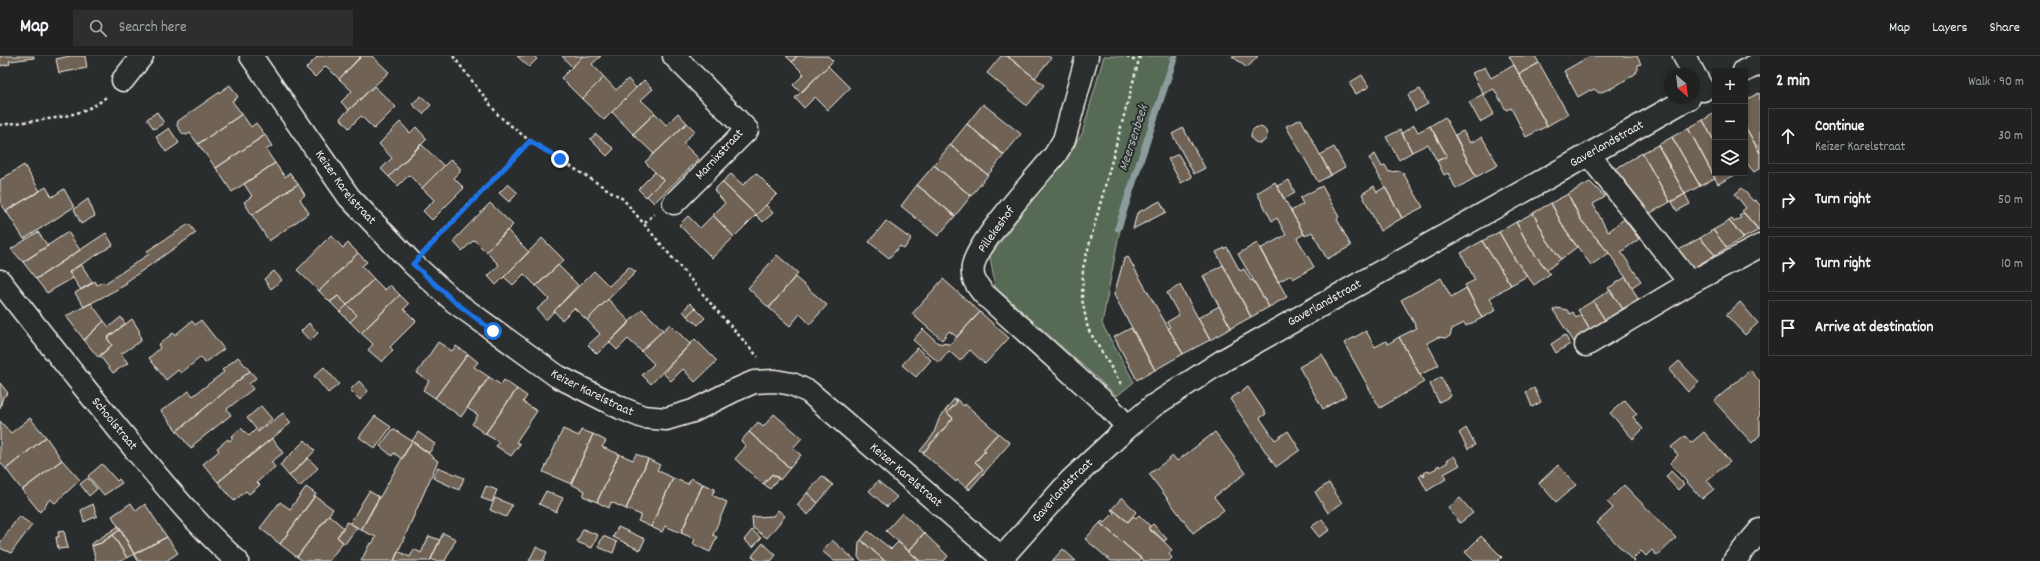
<!DOCTYPE html>
<meta charset="utf-8">
<style>
body{margin:0;font-family:Dekko,sans-serif;background:#2d2f2f;color:#f1f3f6}
.controls{position:absolute;right:12px;top:12px;display:grid;overflow:hidden;border-radius:0px;box-shadow:0 2px 6px #0003}
.controls button{width:36px;height:36px;display:grid;place-items:center;padding:0;border:0;border-bottom:1px solid #3d3f40;background:#202222;color:#f1f3f6;font:20px sans-serif}
.compass{position:absolute;left:1664px;top:12px;width:36px;height:36px;border-radius:50%;background:#202222;box-shadow:0 2px 6px #0003;rotate:152deg}
.stop{position:absolute;width:12px;height:12px;margin:-9px;border:3px solid #1a73e8;border-radius:50%;background:#fff}
.stop.end{background:#1a73e8;border-color:#fff;box-shadow:0 1px 4px #0008}
.list{margin:0;padding:0;list-style:none}
h2{display:flex;justify-content:space-between;align-items:center;height:52px;margin:0;padding:0 16px;font-size:17px}
h2 small{font-size:13px;font-weight:400;color:#a2a4a5}
.list li{display:grid;grid-template-columns:26px 1fr auto;gap:12px;align-items:center;box-sizing:border-box;height:56px;margin:0 8px 8px;padding:0 8px;border:1px solid #3d3f40;border-radius:0px}
.list b{display:block;font-size:15px;white-space:nowrap}
.list p{margin:0;font-size:13px;white-space:nowrap;color:#a2a4a5}
.list em{font-size:13px;font-style:normal;color:#a2a4a5}
.icon{flex:none;width:22px;height:22px;fill:none;stroke:currentColor;stroke-width:2;stroke-linecap:round;stroke-linejoin:round}
.map{position:relative;flex:none;width:1760px;height:505px;overflow:hidden}
header{display:flex;align-items:center;gap:24px;box-sizing:border-box;height:56px;padding:0 20px;background:#202222;border-bottom:1px solid #3d3f40}
header strong{font-size:19px}
nav{display:flex;gap:22px;margin-inline-start:auto;font-size:14px}
.search{width:280px;height:36px;background:#2d2f2f;display:flex;align-items:center;gap:10px;box-sizing:border-box;padding:0 14px;border-radius:0px;color:#a2a4a5;font-size:15px}
main{display:flex}
aside{flex:1;background:#202222}
.map>svg:first-child{display:block}
.green{fill:#566b57;stroke:#a5aea0}
.lines{fill:none;stroke-linecap:round;stroke-linejoin:round}
.stream{stroke:#8c9c9c;stroke-width:7}
.building{fill:#706357;stroke:#f4f1e8}
.minor-casing{stroke:#f4f1e8;stroke-width:25}
.major-casing{stroke:#f4f1e8;stroke-width:25}
.path{stroke:#f4f1e8;stroke-width:2.5;stroke-dasharray:3 3;stroke-linecap:butt}
.minor{stroke:#2a2d2e;stroke-width:22}
.major{stroke:#2a2d2e;stroke-width:22}
.route{stroke:#1a73e8;stroke-width:5}
.labels{text-anchor:middle;dominant-baseline:central;stroke-width:4;stroke-linejoin:round;paint-order:stroke}
.street-label{font-size:13px;fill:#f4f1e8;stroke:#2a2d2e}
.water-label{font-size:14px;font-style:italic;fill:#aeb8b6;stroke:#2a2d2e}
</style>
<header>
<strong>Map</strong>
<div class="search"><svg class="icon" aria-label="search" viewBox="0 0 24 24"><circle cx="10" cy="10" r="6"/><path d="M15 15l6 6"/></svg>Search here</div>
<nav><a>Map</a><a>Layers</a><a>Share</a></nav>
</header>
<main>
<div class="map">
<svg width="1760" height="505" viewBox="0 0 1760 505">
<rect width="100%" height="100%" fill="#2a2d2e"/>
<filter id="ink" filterUnits="userSpaceOnUse"><feTurbulence type="fractalNoise" baseFrequency=".025" numOctaves="2"/><feDisplacementMap in="SourceGraphic" scale="8" xChannelSelector="R" yChannelSelector="G"/><feConvolveMatrix kernelMatrix="1 2 1 2 8 2 1 2 1" color-interpolation-filters="sRGB"/></filter>
<g filter="url(#ink)">
<!-- green -->
<path class="green" d="M1104 0H1176L1119 178 1102 268 1134 326 1117 340 995 231 990 200 1082 78Z"/>
<g class="lines">
<!-- stream -->
<path class="stream" d="M1118 172 1175 0"/>
</g>
<!-- building -->
<path class="building" d="M0 0H34V2L9 5 10 8 0 10Z
M85 0 87 12 59 17 56 3 70 0Z
M318 0H360L361 1 339 23 326 10 315 21 306 12Z
M361 0H372L389 16 349 54 341 46 352 35 339 23Z
M517 0H534L537 3 529 11Z
M562 0H583L572 11Z
M583 0H601L592 8 604 21 582 43 561 22Z
M786 0H797L792 6Z
M797 0H828L833 5 801 37 793 29 804 18 792 6Z
M1001 0H1007L1044 29 1027 50 987 17Z
M1007 0H1048L1051 2 1035 22Z
M1232 0H1258L1247 12Z
M1509 0H1535L1539 7 1519 18Z
M1590 0H1637L1641 8 1638 9V13L1635 18 1614 31 1599 37 1594 33 1591 35 1590 34 1578 41 1564 15Z
M1539 7 1568 58 1547 70 1519 18Z
M1514 9 1547 70 1526 81 1511 52 1506 54 1494 33 1483 38 1472 17 1485 11 1491 22Z
M828 10 850 32 828 54 815 41 804 52 795 42Z
M1362 19 1369 31 1356 38 1349 27Z
M604 21 616 34 628 23 636 32 604 64 582 43Z
M644 24 653 33 641 44 655 57 633 78 612 56Z
M230 29 238 41 232 45 242 58 198 88 190 77 187 79 183 78 177 70 178 65Z
M374 30 396 51 374 73 361 60 349 72 340 62Z
M1420 33 1428 48 1415 55 1408 39Z
M1759 37 1760 39V97L1745 70V44Z
M1483 38 1494 58 1480 66 1469 46Z
M421 40 431 49 423 58 412 48Z
M983 48 1021 78 1004 99 967 68Z
M157 56 164 67 154 73 147 63Z
M655 57 666 69 678 57 687 67 654 98 633 78Z
M1715 57V87L1703 64Z
M242 58 251 71 256 67 265 79 216 112 198 88Z
M1445 61 1476 121 1456 133 1448 117 1444 119 1437 105 1447 100 1430 70Z
M1301 63 1331 119 1318 126 1286 70Z
M1703 64 1715 87V117H1733L1735 119 1718 128 1688 72Z
M400 66 410 77 416 71 427 83 389 121 381 113 392 102 379 88Z
M687 67 695 75 683 87 699 103 654 147 647 140 663 124 645 106Z
M967 68 1004 99 988 119 950 89Z
M1414 69 1418 76 1430 70 1447 100 1437 105 1428 88 1412 96 1402 77Z
M1745 70 1760 97V112L1754 116 1745 105Z
M1251 79a8 8 0 1 1 16 0a8 8 0 1 1-16 0Z
M169 72 179 87 166 96 156 81Z
M1183 72 1205 112 1194 118 1172 78Z
M1688 72 1715 122 1700 130 1672 81Z
M1400 74 1412 96 1399 104 1386 81Z
M1463 75 1470 87 1482 81 1498 109 1476 121 1455 79Z
M596 78 614 93 607 100 590 83Z
M265 79 272 90 266 94 275 107 232 136 216 112Z
M1672 81 1700 130 1685 138 1658 89Z
M421 88 444 110 422 132 409 119 398 130 389 121Z
M950 89 988 119 971 140 934 109Z
M1658 89 1685 138 1670 146 1642 97Z
M1334 91 1345 111 1331 119 1320 99Z
M1642 97 1670 146 1647 159 1636 139 1631 141 1615 113Z
M1178 98 1192 121 1181 127 1168 103Z
M1375 98 1382 111 1385 109 1389 116 1399 115 1403 117 1423 151 1402 162 1369 102Z
M451 103 460 112V116L454 122 464 132 432 164 423 155 434 144 422 132Z
M275 107 285 121 290 117 298 128 252 159 244 146 252 140 244 128Z
M24 109 40 135 6 155 0 146V124Z
M934 109 971 140 955 160 917 129Z
M655 116 663 124 646 141 638 133Z
M756 117 777 138 756 159 722 126 731 118 743 129Z
M1289 124 1295 137 1284 143 1277 130Z
M722 126 756 159 734 181 713 159 725 147 714 134Z
M1275 126 1304 178 1297 182 1314 211 1293 223 1291 219 1278 226 1260 193 1286 179 1277 162 1272 165 1257 137Z
M1590 126 1605 141 1593 148 1608 176 1624 163 1639 183 1621 196 1641 225 1632 231 1609 197 1581 164 1568 138Z
M298 128 305 139 300 143 309 157 269 185 252 159Z
M508 128 518 137 509 146 499 137Z
M917 129 955 160 938 180 901 150Z
M1322 130 1339 161 1337 163 1351 190 1327 203 1312 176 1305 180 1291 155 1303 148 1300 142Z
M1374 130 1377 136 1385 131 1402 162 1380 175 1362 138Z
M46 131 52 141 64 133 74 151 24 183 6 155Z
M1742 132 1753 145 1755 144 1760 149V176L1742 155 1746 152 1735 138Z
M1568 138 1581 164 1609 197 1591 209 1565 174 1551 147Z
M1685 138 1690 148 1677 155 1672 146Z
M88 143 95 160 81 168 74 153Z
M1160 145 1166 156 1133 173 1137 157Z
M490 147 513 169 486 196 474 184 462 195 453 185Z
M1551 147 1565 174 1577 191 1561 203 1547 184 1533 157Z
M766 149 773 157 763 166 756 159Z
M1533 157 1547 184 1561 203 1547 214 1530 192 1516 166Z
M1744 157 1759 174 1744 182 1729 165 1732 163 1734 166 1741 162 1739 160Z
M713 159 734 181 712 202 679 169 688 160 700 172Z
M886 165 911 183 904 193 900 190 889 202 869 186Z
M1729 165 1744 182 1727 192 1713 174Z
M1516 166 1530 192 1550 218 1534 229 1514 202 1499 176Z
M189 168 196 177 126 226 127 228 84 251 75 237 95 225 97 229 103 226 104 228 149 198 147 195Z
M507 174 529 196 496 229 488 220 499 209 486 196Z
M1713 174 1727 192 1715 199 1700 182Z
M38 176 48 190 23 206 11 193Z
M68 176 80 194 36 223 23 206Z
M1499 176 1514 202 1527 220 1511 229 1482 185Z
M106 177 113 189 69 216 73 222 47 237 36 223Z
M331 179 343 192 348 187 358 197 319 235 297 214Z
M542 182 564 204 536 230 524 218 513 229 504 221Z
M1700 182 1715 199 1688 215 1677 195Z
M1482 185 1511 229 1490 242 1496 254 1482 262 1465 229 1475 224 1461 197Z
M1257 187 1287 241 1269 251 1238 198Z
M1227 191 1240 215 1244 213 1251 225 1253 224 1269 251 1251 261 1216 196Z
M358 197 367 206 362 210 374 223 347 249 338 240 330 246 319 235Z
M777 199 798 217 769 252 748 232Z
M1128 201 1183 298 1155 314 1114 239 1124 203Z
M81 208 93 227 81 234 69 216Z
M558 209 578 229 546 264 537 253 549 243 536 230Z
M1223 209 1251 261 1231 272 1203 220Z
M629 211 636 216 587 264 574 252 562 264 554 255 594 215 609 230Z
M274 215 282 224 271 233 264 223Z
M795 221 827 249 810 268 800 258 790 270 769 252Z
M1626 221 1638 243 1623 253 1608 232Z
M1441 222 1451 241 1466 232 1482 262 1466 270 1464 267 1452 273 1450 280 1446 282 1438 281 1427 287 1439 309 1420 319 1399 281 1417 272 1401 244Z
M374 223 385 234 390 229 400 239 361 277 350 266 357 259 347 249Z
M943 223 980 256 957 281 949 275 942 284 912 258Z
M1180 229 1210 284 1183 298 1168 272 1170 271 1167 266 1179 259 1167 237Z
M1610 234 1623 253 1605 264 1593 245Z
M400 239 409 248 404 253 416 265 390 291 393 294 382 306 368 294 373 288 361 277Z
M338 240 347 249 340 256 330 246Z
M608 243 630 266 597 298 588 289 600 278 587 264Z
M1593 245 1605 264 1590 274 1578 254Z
M1740 246 1758 267 1745 279 1726 259Z
M91 247 104 265 84 284 66 260Z
M690 247 695 252 687 260 683 255Z
M347 249 357 259 350 266 340 256Z
M1219 250 1231 272 1210 284 1198 262Z
M695 252 705 262 698 269 687 260Z
M1557 252 1567 254 1570 258 1573 256 1576 262 1581 259 1590 274 1574 286 1553 254Z
M642 253 663 274 641 295 628 283 617 294 609 286Z
M980 256 1009 282 985 308 970 294 960 305 949 295 939 307 913 284 923 273 938 287 950 288Z
M121 261 125 268 107 282 112 289 98 301 84 284 104 265 109 271Z
M132 263 139 274 141 285 121 298 128 307 113 317 100 300 112 289 107 282Z
M201 264 224 293 205 307 201 301 181 317 178 314 166 324 149 302 160 292 158 289 173 277 175 279 192 265 195 269Z
M309 267 318 277 310 285 301 275Z
M670 268 690 288 651 328 642 319 654 308 641 295Z
M1131 272 1155 314 1137 324 1114 281Z
M1366 275 1375 291 1386 285 1388 288 1399 281 1424 326 1380 352 1344 287Z
M1565 279 1570 288 1556 297 1551 288Z
M695 283 717 305 695 326 683 313 671 325 663 317Z
M438 286 452 295 456 290 468 298 435 342 423 334 429 325 417 317Z
M917 292 931 304 916 321 902 309Z
M468 298 478 306 474 311 489 321 461 361 435 342Z
M1322 298 1346 340 1323 353 1299 311Z
M238 301 250 315 177 375 161 355 189 335 193 340 224 316 222 314Z
M1679 305 1699 326 1688 336 1669 314Z
M324 311 339 328 328 337 314 320Z
M1750 314 1760 326V359L1758 362 1760 364V379L1752 387 1714 345Z
M250 315 256 322 249 328 253 333 227 353 231 359 193 389 194 391 191 393 177 375Z
M489 321 501 329 504 324 517 333 485 378 472 368 478 359 467 352Z
M1441 321 1451 340 1439 346 1430 328Z
M359 325 368 335 360 344 350 334Z
M0 327 8 337 3 341 0 352Z
M1248 331 1266 358 1260 362 1275 384 1288 375 1300 394 1276 411 1230 343Z
M1534 332 1541 346 1532 351 1526 336Z
M517 333 527 340 523 346 537 355 516 386 520 388 511 400 496 390 499 386 485 378Z
M955 342 964 350 965 348 998 377 983 394 986 396H984L975 406 983 413 967 430 970 433 969 434 957 424 956 426 923 397 953 362 947 357 957 346Z
M954 343 957 346 947 357 953 362 923 397 920 395 933 379 939 363Z
M1625 344 1637 358 1633 361 1643 373 1633 383 1610 357Z
M261 350 272 363 257 375 258 376 283 357 291 367 218 426 203 408 219 395 217 392 228 383 229 385 233 382 231 381 241 372 249 380 256 373 247 362Z
M774 358 802 382 793 392 801 399 790 412 749 376 758 366 763 371Z
M375 360 391 371 375 393 359 381Z
M30 362 46 381 6 413 0 406V365L11 377Z
M1466 372 1475 389 1468 393 1459 377Z
M393 373 412 385 402 403 394 397 392 400 380 390Z
M563 373 579 380 581 374 593 378 571 428 543 416Z
M418 376 435 388 429 397 412 385Z
M749 376 790 412 780 424 772 418 763 428 735 403 746 390 741 385Z
M1215 376 1246 417 1214 441 1224 454 1193 477 1149 418 1173 400 1177 405Z
M1704 376 1730 406 1707 424 1714 433 1702 443 1670 407 1678 399 1671 391 1685 380 1691 387Z
M998 377 1010 387 970 433 967 430 983 413 975 406 984 396H986L983 394Z
M593 378 606 385 602 391 619 398 597 446 583 440 585 435 571 428Z
M46 381 62 404 22 434 6 413Z
M272 382 283 397 271 406 275 411 257 426 260 429 249 438 246 435 234 445 218 426Z
M305 384 315 395 289 420 280 409Z
M412 385 438 405 394 505H361L370 487 372 488 376 481 361 474Z
M619 398 633 404 636 398 648 403 626 453 611 446 609 452 597 446Z
M1454 400 1460 409 1444 418 1446 423 1427 435 1419 420 1423 418 1424 420 1425 419 1424 417 1428 415 1429 416 1437 412 1436 411 1439 409 1440 411 1448 406 1447 404Z
M308 402 318 412 300 431 289 420Z
M648 403 660 409 657 414 673 422 651 471 638 465 641 459 626 453Z
M62 404 80 424 55 447 50 443 40 456 22 434Z
M102 408 117 425 119 423 122 427 104 439 88 420Z
M1558 409 1576 429 1556 446 1539 427Z
M438 411 464 422 459 434 433 422Z
M1671 415 1684 428 1678 434 1666 421Z
M772 418 779 422 770 433 764 428Z
M822 420 833 429 818 447 807 437Z
M88 422 97 433 89 440 80 428Z
M673 422 688 428 691 422 703 428 681 477 665 470 662 476 651 471Z
M878 425 897 441 887 451 869 435Z
M1329 427 1342 447 1328 457 1315 436Z
M703 428 715 433 712 439 727 446 713 479 717 481 710 496 693 488 695 483 681 477Z
M1624 429 1676 482 1657 500 1652 494 1646 500 1641 495 1633 503 1635 505H1633L1597 467 1613 452 1607 446Z
M486 430 497 434 492 446 481 442Z
M306 431 316 438 280 488 260 472 280 446 290 453Z
M369 435 379 441 361 474 350 467Z
M546 435 563 442 556 456 539 448Z
M807 437 818 447 808 459 797 449Z
M315 440 333 453 297 501 280 488Z
M1122 441 1136 456 1128 466 1112 453Z
M495 442 512 449 506 461 490 454Z
M1460 442 1473 457 1460 467 1448 452Z
M131 447 136 455 145 448 167 481 134 498 112 460Z
M93 448 97 460 84 466 81 454Z
M1112 453 1128 466 1133 460 1136 462 1139 459 1150 470 1148 472 1152 476 1154 475 1172 494 1169 498 1172 502 1169 505H1144L1100 467 1102 465 1104 467 1114 457 1111 454Z
M778 454 785 460 767 482 753 472 752 461 773 460Z
M902 457 924 477 909 495 886 475Z
M329 459 344 472 337 481 343 486 329 505H303L297 501Z
M19 460 32 469 11 497 0 492V487Z
M1322 463 1330 474 1319 481 1311 471Z
M347 466 357 471 345 488 337 481Z
M1100 467 1141 502 1139 505H1111L1085 483Z
M1153 468 1167 483 1164 485 1148 472Z
M119 470 121 473 101 487 92 490 91 488Z
M618 471 645 483 640 494 613 481Z
M121 473 134 498 127 502 113 479Z
M583 473 598 479 592 492 577 486Z
M752 474 761 482 753 491 744 484Z
M64 475 68 492 58 493 56 481H59L58 476Z
M868 475 891 493 898 486 920 505H885L861 484Z
M443 477 456 483 445 505H435L431 503Z
M924 477 948 500 944 505H920L909 495Z
M113 479 127 502 121 505H96L92 490 101 487Z
M429 480 440 484 430 505H394L398 495 410 501 414 493 421 497Z
M603 480 617 486 613 497 598 491Z
M1481 480 1502 501 1498 505H1474L1465 496Z
M167 481 178 497 166 505H138L134 498Z
M832 484 856 505H834L822 495Z
M861 484 885 505H862L858 501 859 486Z
M763 487 776 499 771 505H758L752 500Z
M536 491 547 496 543 505H529Z
M1063 493 1076 505H1052Z"/>
<g class="lines">
<!-- minor casing -->
<g class="minor-casing">
<g id="minor">
<path id="s1" d="M251 0 349 141 413 208 455 246 557 320 621 352 643 361 666 363 693 355 733 335 754 326 775 325 792 328 809 336 1002 502"/>
<path d="M674 0 747 74 674 147"/>
<path d="M1087 0 1064 84 1055 99C1037 121 977 186 973 210 971 222 976 228 983 237L1107 349 1128 371"/>
<path d="M1684 0 1703 34"/>
<path d="M1744 15 1760 7"/>
<path d="M123 24 142 0"/>
<path d="M1589 99 1690 227 1760 190"/>
<path d="M1586 289 1690 227"/>
<path id="s2" d="M999 505 1070 425 1128 371 1153 350 1224 304 1689 42"/>
<path d="M1734 505 1760 474"/>
</g>
</g>
<!-- major casing -->
<g class="major-casing">
<g id="major">
<path id="s3" d="M0 225C42 279 85 333 129 386 163 427 197 469 237 505"/>
</g>
</g>
<!-- path -->
<path class="path" d="M453 0 499 60 530 85 623 143 712 249 758 301
M1127 0 1137 6
M0 69C32 64 82 64 106 41
M645 167 654 158
M429 190 530 85
M1121 328 1088 273 1082 243 1083 212 1140 0"/>
<!-- minor -->
<use href="#minor" class="minor"/>
<!-- major -->
<use href="#major" class="major"/>
</g>
</g>
<g class="lines" filter="url(#ink)">
<!-- route -->
<path class="route" d="M493 275 455 246 413 208 530 85 560 103"/>
</g>
<g class="labels">
<!-- street labels -->
<g class="street-label">
<text stroke="none"><textPath href="#s2" startOffset="743">Gaverlandstraat</textPath></text>
<text transform="translate(720 99) rotate(-47)">Marnixstraat</text>
<text stroke="none"><textPath href="#s1" startOffset="162">Keizer Karelstraat</textPath></text>
<text transform="translate(997 174) rotate(-54)">Pillekeshof</text>
<text stroke="none"><textPath href="#s2" startOffset="419">Gaverlandstraat</textPath></text>
<text stroke="none"><textPath href="#s1" startOffset="486">Keizer Karelstraat</textPath></text>
<text stroke="none"><textPath href="#s3" startOffset="183">Schoolstraat</textPath></text>
<text stroke="none"><textPath href="#s1" startOffset="846">Keizer Karelstraat</textPath></text>
<text stroke="none"><textPath href="#s2" startOffset="95">Gaverlandstraat</textPath></text>
</g>
<!-- water labels -->
<g class="water-label">
<text transform="translate(1134 82) rotate(-72)">Meersenbeek</text>
</g>
</g>
</svg>
<div class="controls">
<button>+</button>
<button>−</button>
<button><svg class="icon" aria-label="layers" viewBox="0 0 24 24"><path d="M12 4l9 5-9 5-9-5zM3 14l9 5 9-5"/></svg></button>
</div>
<svg class="compass" viewBox="-18 -18 36 36"><path d="M0-13l5 13h-10z" fill="#e53935"/><path d="M0 13l5-13h-10z" fill="#a2a4a5"/></svg>
<div class="stop" style="left:493px;top:275px"></div>
<div class="stop end" style="left:560px;top:103px"></div>
</div>
<aside>
<h2>2 min<small>Walk · 90 m</small></h2>
<ul class="list">
<li><svg class="icon" aria-label="ahead" viewBox="0 0 24 24"><path d="M12 20V5M6 11l6-6 6 6"/></svg><div><b>Continue</b><p>Keizer Karelstraat</p></div><em>30 m</em></li>
<li><svg class="icon" aria-label="right" viewBox="0 0 24 24"><path d="M7 20v-9h11M14 6l5 5-5 5"/></svg><div><b>Turn right</b></div><em>50 m</em></li>
<li><svg class="icon" aria-label="right" viewBox="0 0 24 24"><path d="M7 20v-9h11M14 6l5 5-5 5"/></svg><div><b>Turn right</b></div><em>10 m</em></li>
<li><svg class="icon" aria-label="arrive" viewBox="0 0 24 24"><path d="M6 21V4h12l-3 4 3 4H6"/></svg><div><b>Arrive at destination</b></div></li>
</ul>
</aside>
</main>
